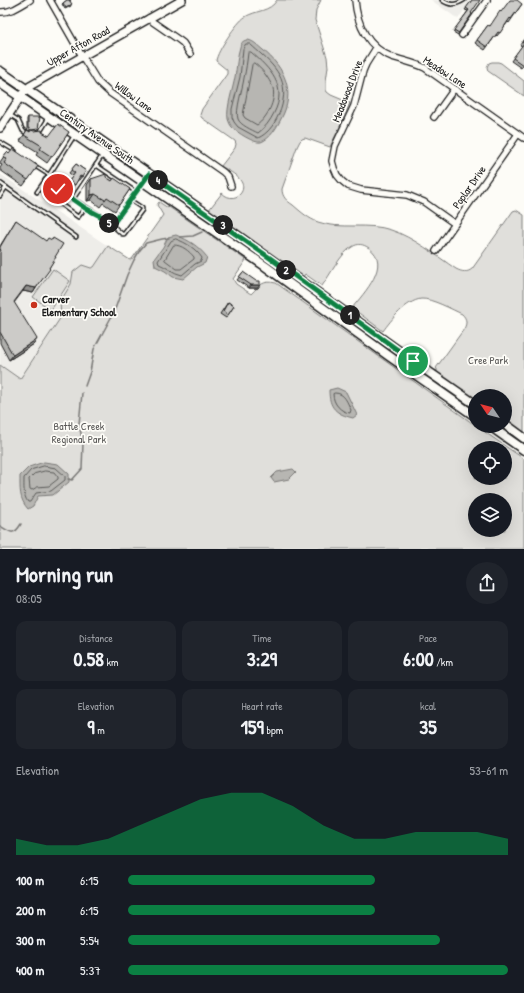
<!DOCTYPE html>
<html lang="en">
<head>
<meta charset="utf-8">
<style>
  :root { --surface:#171b24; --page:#20242c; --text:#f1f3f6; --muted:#9ea1a6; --accent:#0b8043 }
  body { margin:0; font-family:"Patrick Hand",sans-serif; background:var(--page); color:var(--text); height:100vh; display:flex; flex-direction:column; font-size:15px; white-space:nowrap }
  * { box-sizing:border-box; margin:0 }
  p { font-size:13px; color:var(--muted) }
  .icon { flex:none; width:22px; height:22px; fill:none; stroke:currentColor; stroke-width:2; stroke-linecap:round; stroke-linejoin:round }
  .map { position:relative; height:549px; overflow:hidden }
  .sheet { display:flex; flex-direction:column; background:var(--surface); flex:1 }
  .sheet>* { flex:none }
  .needle { width:26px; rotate:305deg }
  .buttons { position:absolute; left:468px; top:389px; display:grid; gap:8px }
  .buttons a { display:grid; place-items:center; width:44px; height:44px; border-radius:50%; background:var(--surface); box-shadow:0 4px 16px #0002; font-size:20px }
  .pin { position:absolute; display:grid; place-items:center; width:34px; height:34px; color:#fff; margin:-17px; border:2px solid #fff; border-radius:50%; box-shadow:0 1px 4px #0007 }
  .km { position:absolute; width:20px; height:20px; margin:-10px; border-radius:50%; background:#222; color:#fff; font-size:11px; line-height:20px; text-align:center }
  .round { display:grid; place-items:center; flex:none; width:42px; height:42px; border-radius:21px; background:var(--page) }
  .headline { display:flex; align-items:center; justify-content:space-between; height:68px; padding:0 16px }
  h1 { font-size:22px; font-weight:700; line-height:30px }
  .figures { display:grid; grid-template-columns:repeat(3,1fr); gap:6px; height:68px; padding:4px 16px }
  .figures div { display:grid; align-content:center; border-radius:10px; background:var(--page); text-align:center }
  .figures b { font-size:20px; font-weight:700 }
  .figures small { font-size:11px; font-weight:400 }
  .figures p { font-size:11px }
  .chart { height:112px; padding:8px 16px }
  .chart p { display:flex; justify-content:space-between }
  .chart svg { width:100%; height:72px; margin-top:4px; fill:var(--accent); opacity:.7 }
  ul { padding:0 16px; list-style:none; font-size:13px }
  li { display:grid; grid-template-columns:64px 48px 1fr; align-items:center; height:30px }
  li i { height:10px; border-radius:5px; background:var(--accent) }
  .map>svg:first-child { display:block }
</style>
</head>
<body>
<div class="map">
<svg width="524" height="549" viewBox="0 0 524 549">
  <rect width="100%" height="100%" fill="#fdfcf7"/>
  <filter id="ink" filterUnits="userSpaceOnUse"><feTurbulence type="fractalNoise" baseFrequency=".025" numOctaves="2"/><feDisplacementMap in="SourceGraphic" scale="8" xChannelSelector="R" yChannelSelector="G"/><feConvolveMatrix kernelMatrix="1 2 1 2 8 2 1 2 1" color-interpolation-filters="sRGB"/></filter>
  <g filter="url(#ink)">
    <!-- built -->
    <g fill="#eeede9">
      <path d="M431,0h40l-13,19z"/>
      <path d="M0,174l108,72 -88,133 -20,-14z"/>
    </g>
    <!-- green -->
    <g fill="#e0dfdb" stroke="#7e7e7c" fill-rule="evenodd">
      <path d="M277,0h44l-5,10 -1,10 12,37 1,10 -2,14v9l1,2 4,3 19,8 -5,13 -15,31 -25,-9 -3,1 -2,2 -3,6 -15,42c0,8 5,12 11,16 8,7 16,14 25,17 22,8 50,0 73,8 22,7 46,26 65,39 6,3 11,4 16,0l41,-58 3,-1 8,5v219l-19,-13v-25h-30v4l-41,-29 1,-1 2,1v-2l-1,-1 28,-39c3,-6 3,-10 -2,-15 -9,-4 -31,-16 -41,-15 -15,2 -30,21 -38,32l-31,-23c12,-15 40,-44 17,-60 -6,-4 -11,-5 -17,-1 -11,6 -22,28 -30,39l-17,-12 -2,3 -95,-66 14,-18c12,12 27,-2 18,-13 -4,-6 -13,-10 -19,-14l14,-18 1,-4 -1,-3 -33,-23 -2,-3 2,-6 25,-35v-4l-11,-9c1,-10 21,-39 29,-44 11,-7 25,-5 32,-17z"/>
      <path d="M492,62h6l3,1 23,18v15l-36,-25 -1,-4 2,-4z"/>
      <path d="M159,202l9,6 1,-1 77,53 -13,19 3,5 15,10c9,-9 12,-14 25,-11l199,142v1h1l48,33v90h-524v-184l20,14 41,-62 -1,-15 11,-18 2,-12 9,-7 9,3 3,-1 14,-21 22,14 2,-1 31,-44 -6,-10zM475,448h30v30h-30zM475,500h30v30h-30z"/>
      <path d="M53,269l17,12 -19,29 -18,-13z"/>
    </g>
    <!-- water -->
    <g fill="#b7b6b2" stroke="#797876">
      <path d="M248,40c6,1 10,6 15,10 22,18 33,42 18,69 -4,8 -11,20 -20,23 -6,2 -25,-10 -29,-15 -2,-2 -3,-5 -4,-8 -2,-11 5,-30 7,-42 2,-10 2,-21 5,-30 1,-5 4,-7 8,-7z"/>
      <path d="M176,235c14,6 21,10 31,22l-2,6 -8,4 -14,12 -10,-2 -8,-6 -10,-5 -1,-7 9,-12 5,-10z"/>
      <path d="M337,388l9,4 11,23 -4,3c-17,-4 -24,-10 -24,-28z"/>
      <path d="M44,462l14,2 11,10v8l-16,13 -15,1 -5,10 -5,3c-9,-10 -8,-20 -8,-33l9,-9z"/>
      <path d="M293,469l3,3 -7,7 -15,3 -3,-4 6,-6z"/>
    </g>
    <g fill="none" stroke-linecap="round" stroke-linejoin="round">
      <!-- shore -->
      <g stroke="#5a5a58" stroke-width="1">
        <path d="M246,44h4c17,16 38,30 33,56 -1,7 -3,12 -6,18 -4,8 -10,16 -19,20l-20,-11 -4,-5 -2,-5v-8l8,-32 3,-28z"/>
        <path d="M249,52h2c19,17 37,34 23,61 -4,8 -9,15 -16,20 -6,-3 -18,-8 -20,-14 -3,-8 5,-32 6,-41 2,-8 3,-17 4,-25z"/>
        <path d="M254,63c4,3 8,7 11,11 3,4 6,9 8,14 3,13 -6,30 -16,37l-12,-7 -2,-3 9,-50z"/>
        <path d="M176,239c11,4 20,10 26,19l-1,3 -6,3 -13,11c-9,-2 -15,-8 -23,-11l-1,-3 13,-20z"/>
        <path d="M174,245c8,0 15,6 20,12v2l-13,10h-4l-12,-9z"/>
        <path d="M335,393c10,0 12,9 16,17l-1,3c-9,-1 -17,-9 -17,-19z"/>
        <path d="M44,466l12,2 9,8v4l-14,11 -15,2 -6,9h-2c-5,-6 -4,-16 -4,-24l7,-8z"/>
        <path d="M45,471l9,1 4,5v2l-9,7 -12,1 -5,3 -2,-1 -1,-10 5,-5z"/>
      </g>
      <!-- stream -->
      <g stroke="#797876" stroke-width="1.5">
        <path d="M180,237l13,-1 9,-4"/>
        <path d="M85,386l5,-14 4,-23 20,-37 13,-37 7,-15 6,-10 6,-7 16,-4 7,-1"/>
        <path d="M68,479l4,1 10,-11 1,-26 -4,-19 3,-31"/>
        <path d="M0,526c11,7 14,10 21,-2"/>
      </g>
      <!-- service casing -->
      <g stroke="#1c1c1c" stroke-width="5.5">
        <g id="service">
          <path d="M442,0c8,6 14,5 22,0"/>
          <path d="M10,115l8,5 5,11 5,3"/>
          <path d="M40,132l8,-13"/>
          <path d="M0,142l15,9"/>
          <path d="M102,156l-29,43 31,19 8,7 36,-50"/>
          <path d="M96,165l40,27"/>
          <path d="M35,166l14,9 25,-39"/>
          <path d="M45,180l13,9"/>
          <path d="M0,183l76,54"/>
          <path d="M37,192l12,-17"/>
          <path d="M0,196l6,-9"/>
          <path d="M73,199l-15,-10 -6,9 26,19 7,-9"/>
          <path d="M112,225l10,9h2l18,-24v-2l-12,-8"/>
        </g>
      </g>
      <!-- minor casing -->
      <g stroke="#1c1c1c" stroke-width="8">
        <g id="minor">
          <path d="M50,0l32,56 16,26 12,11 113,79 5,5 3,9"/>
          <path d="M355,0c2,25 13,48 37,57 12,4 23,6 33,11l99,70"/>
          <path d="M0,12c11,1 21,-7 30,-12"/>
          <path d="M149,18l4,4 26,18 4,3 7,11"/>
          <path d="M462,35l25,-35"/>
          <path d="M376,48l-10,16 -3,7 -9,35 -19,40 -3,15 2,7 3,7 5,6 6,5 13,4 46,5 17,7 31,22"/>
          <path d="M434,117l20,-28"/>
          <path d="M436,251l82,-117"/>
        </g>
      </g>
      <!-- tertiary casing -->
      <g stroke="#1c1c1c" stroke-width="10">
        <path id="tertiary" d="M0,128l23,-35 7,-7 152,-86"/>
      </g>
      <!-- secondary casing -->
      <g stroke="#1c1c1c" stroke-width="11">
        <g id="secondary">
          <path d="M0,71l213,147 200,143 62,43"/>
          <path d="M0,83l265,183 124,90 86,60"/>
          <path d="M505,424l19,14"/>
          <path d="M490,426l34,24"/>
        </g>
      </g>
      <!-- service -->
      <use href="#service" stroke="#fdfcf7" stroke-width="2.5"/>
      <!-- minor -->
      <use href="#minor" stroke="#fdfcf7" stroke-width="5.5"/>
      <!-- tertiary -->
      <use href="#tertiary" stroke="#fdfcf7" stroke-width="7"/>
      <!-- secondary -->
      <use href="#secondary" stroke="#fdfcf7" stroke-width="8"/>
    </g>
    <!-- wall -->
    <g fill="#afafac" stroke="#1c1c1c">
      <path d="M67,0h4l-1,1 1,5 -6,3 -3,-5 1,-1z"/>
      <path d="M472,0l-1,13 -11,18 -2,4 -5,-3 15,-21 -3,-1z"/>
      <path d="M522,4l-13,19 -1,-1 -11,14 -1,-1 -11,15 -10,-7 13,-18 2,1z"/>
      <path d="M524,39v25l-3,4 -10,-7 11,-15 -2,-1z"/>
      <path d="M28,117l10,12 -1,1 5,2 7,4 20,-4 -22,31 -11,-8 2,-3 -18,-11 7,-11 3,1 -3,-1v-11z"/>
      <path d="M7,152l2,2 29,12 -15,20 -23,-16v-2l2,-3 -2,-1v-2z"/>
      <path d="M76,164l10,7 -7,9h-1l-6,8 -5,-4 6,-8 -4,-3z"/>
      <path d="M106,177l6,4 18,8 -15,22 -12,-8 -3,4 -9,-7 -4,1v-16l4,-6z"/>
      <path d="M16,220l39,37 -6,11 -16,25 -10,-2 -9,12 20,41 -25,16 -9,-17v-97z"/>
      <path d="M243,272l15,16h-9l-12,-8z"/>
      <path d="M228,302l6,4 -8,12 -6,-4z"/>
    </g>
    <!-- shaded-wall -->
    <g fill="#8f8e8c" stroke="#1c1c1c">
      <path d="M95,194l-4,6 -4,1 4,-6z"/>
      <path d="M251,285h9l-2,3h-9z"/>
      <path d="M26,286l10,2 -3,5 -10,-2z"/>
      <path d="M37,339l-3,5 -25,16 4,-5z"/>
    </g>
    <!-- building -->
    <g fill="#cccbc8" stroke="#1c1c1c">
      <path d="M67,0h2l3,4 -6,4 -3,-5z"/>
      <path d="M472,0h8l-9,13 1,1 -12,17 -1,2 -5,-3 15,-20 -3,-2z"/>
      <path d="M510,0h7l5,4 -11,15 -1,-1 -10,15 -2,-1 -11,15 -10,-7 11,-15 2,1 10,-15 1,1z"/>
      <path d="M524,39v25l-1,1 -10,-7 11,-15 -2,-1z"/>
      <path d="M28,117h12l-2,12 -7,1 -3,-2z"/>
      <path d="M58,124l11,8 -17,25 -12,-8 2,-3 -18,-11 3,-5 3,2 1,-2 3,1 8,-1v2l7,4z"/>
      <path d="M13,149l25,17 -10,14 -24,-17 3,-4 -4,-2 4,-5 2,2z"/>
      <path d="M76,164l10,7 -4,6 -2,-1 -5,9 -6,-4 6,-8 -4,-3z"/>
      <path d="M106,174v3l6,4 2,-3 16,11 -11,16 -12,-8 -2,3 -10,-6 -4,1v-16z"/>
      <path d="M16,220l30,21 2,-3 4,2 1,-2 10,6 -8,13h1l-7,11 1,1 -14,19 -10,-2 -12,16 23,37 -24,16 -13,-23v-80l1,-2 -1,-1v-2z"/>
      <path d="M243,272l13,9h4v4h-9l-12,-8z"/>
      <path d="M228,302l6,4 -6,9 -5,-4z"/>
    </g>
  </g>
  <g fill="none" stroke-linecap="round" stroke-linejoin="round" filter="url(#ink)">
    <!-- route casing -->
    <g stroke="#fff" stroke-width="8">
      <path id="route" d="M58,189l27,19 19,10 8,7 37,-51 121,84 143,103"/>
    </g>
    <!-- route -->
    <use href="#route" stroke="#0b8043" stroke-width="5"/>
  </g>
  <!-- markers -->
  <circle fill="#c8321e" stroke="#fdfcf7" stroke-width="1.5" cx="34" cy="305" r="4"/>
  <g text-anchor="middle" stroke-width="3.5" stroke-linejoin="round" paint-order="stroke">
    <!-- street labels -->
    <g font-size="11" fill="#1c1c1c" stroke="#fdfcf7">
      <text transform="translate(78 46) rotate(-29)" y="4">Upper Afton Road</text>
      <text transform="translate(445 72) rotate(33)" y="4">Meadow Lane</text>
      <text transform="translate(347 91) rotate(-69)" y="4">Meadowood Drive</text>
      <text transform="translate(134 97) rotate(36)" y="4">Willow Lane</text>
      <text transform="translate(97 136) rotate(35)" y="4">Century Avenue South</text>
      <text transform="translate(469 187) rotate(-55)" y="4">Poplar Drive</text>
    </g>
    <!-- poi labels -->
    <g font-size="11" font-weight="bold" fill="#1c1c1c" stroke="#fdfcf7" text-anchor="start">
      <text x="42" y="303">Carver<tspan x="42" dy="13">Elementary School</tspan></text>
    </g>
    <!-- park labels -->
    <g font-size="11" fill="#575655" stroke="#fdfcf7">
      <text x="488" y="364">Cree Park</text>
      <text x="79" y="430">Battle Creek<tspan x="79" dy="13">Regional Park</tspan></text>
    </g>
  </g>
</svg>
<div class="buttons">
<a><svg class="needle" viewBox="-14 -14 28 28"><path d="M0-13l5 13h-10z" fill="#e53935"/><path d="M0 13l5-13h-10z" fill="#9ea1a6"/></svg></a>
<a><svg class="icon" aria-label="locate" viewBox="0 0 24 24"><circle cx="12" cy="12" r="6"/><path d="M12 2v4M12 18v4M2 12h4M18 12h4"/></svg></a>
<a><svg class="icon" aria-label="layers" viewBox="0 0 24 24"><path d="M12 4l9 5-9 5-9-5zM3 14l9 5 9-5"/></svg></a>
</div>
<div class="pin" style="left:413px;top:361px;background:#1e9e55"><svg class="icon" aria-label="arrive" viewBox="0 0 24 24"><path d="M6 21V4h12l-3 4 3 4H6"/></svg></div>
<div class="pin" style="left:58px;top:189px;background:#d93025"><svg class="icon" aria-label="check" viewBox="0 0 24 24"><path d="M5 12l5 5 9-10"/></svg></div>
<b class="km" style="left:350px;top:315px">1</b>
<b class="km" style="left:286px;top:270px">2</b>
<b class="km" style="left:223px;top:225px">3</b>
<b class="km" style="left:158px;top:180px">4</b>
<b class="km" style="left:109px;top:223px">5</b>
</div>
<section class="sheet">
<div class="headline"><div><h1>Morning run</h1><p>08:05</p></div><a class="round"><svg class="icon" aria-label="share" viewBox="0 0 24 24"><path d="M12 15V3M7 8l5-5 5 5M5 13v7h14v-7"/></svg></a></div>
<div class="figures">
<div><p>Distance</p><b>0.58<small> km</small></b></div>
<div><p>Time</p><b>3:29</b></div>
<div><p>Pace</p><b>6:00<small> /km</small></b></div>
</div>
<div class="figures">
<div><p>Elevation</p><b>9<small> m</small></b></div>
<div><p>Heart rate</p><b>159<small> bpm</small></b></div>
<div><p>kcal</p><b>35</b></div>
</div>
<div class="chart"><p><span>Elevation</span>53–61 m</p>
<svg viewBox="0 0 160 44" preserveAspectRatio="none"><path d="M0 44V34L10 38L20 38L30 34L40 26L50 18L60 10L70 6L80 6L90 14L100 26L110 34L120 34L130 30L140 30L150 30L160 34V44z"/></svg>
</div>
<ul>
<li><b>100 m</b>6:15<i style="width:65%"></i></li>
<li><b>200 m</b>6:15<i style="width:65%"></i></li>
<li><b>300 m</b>5:54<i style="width:82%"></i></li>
<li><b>400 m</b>5:37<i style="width:100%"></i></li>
</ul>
</section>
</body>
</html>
